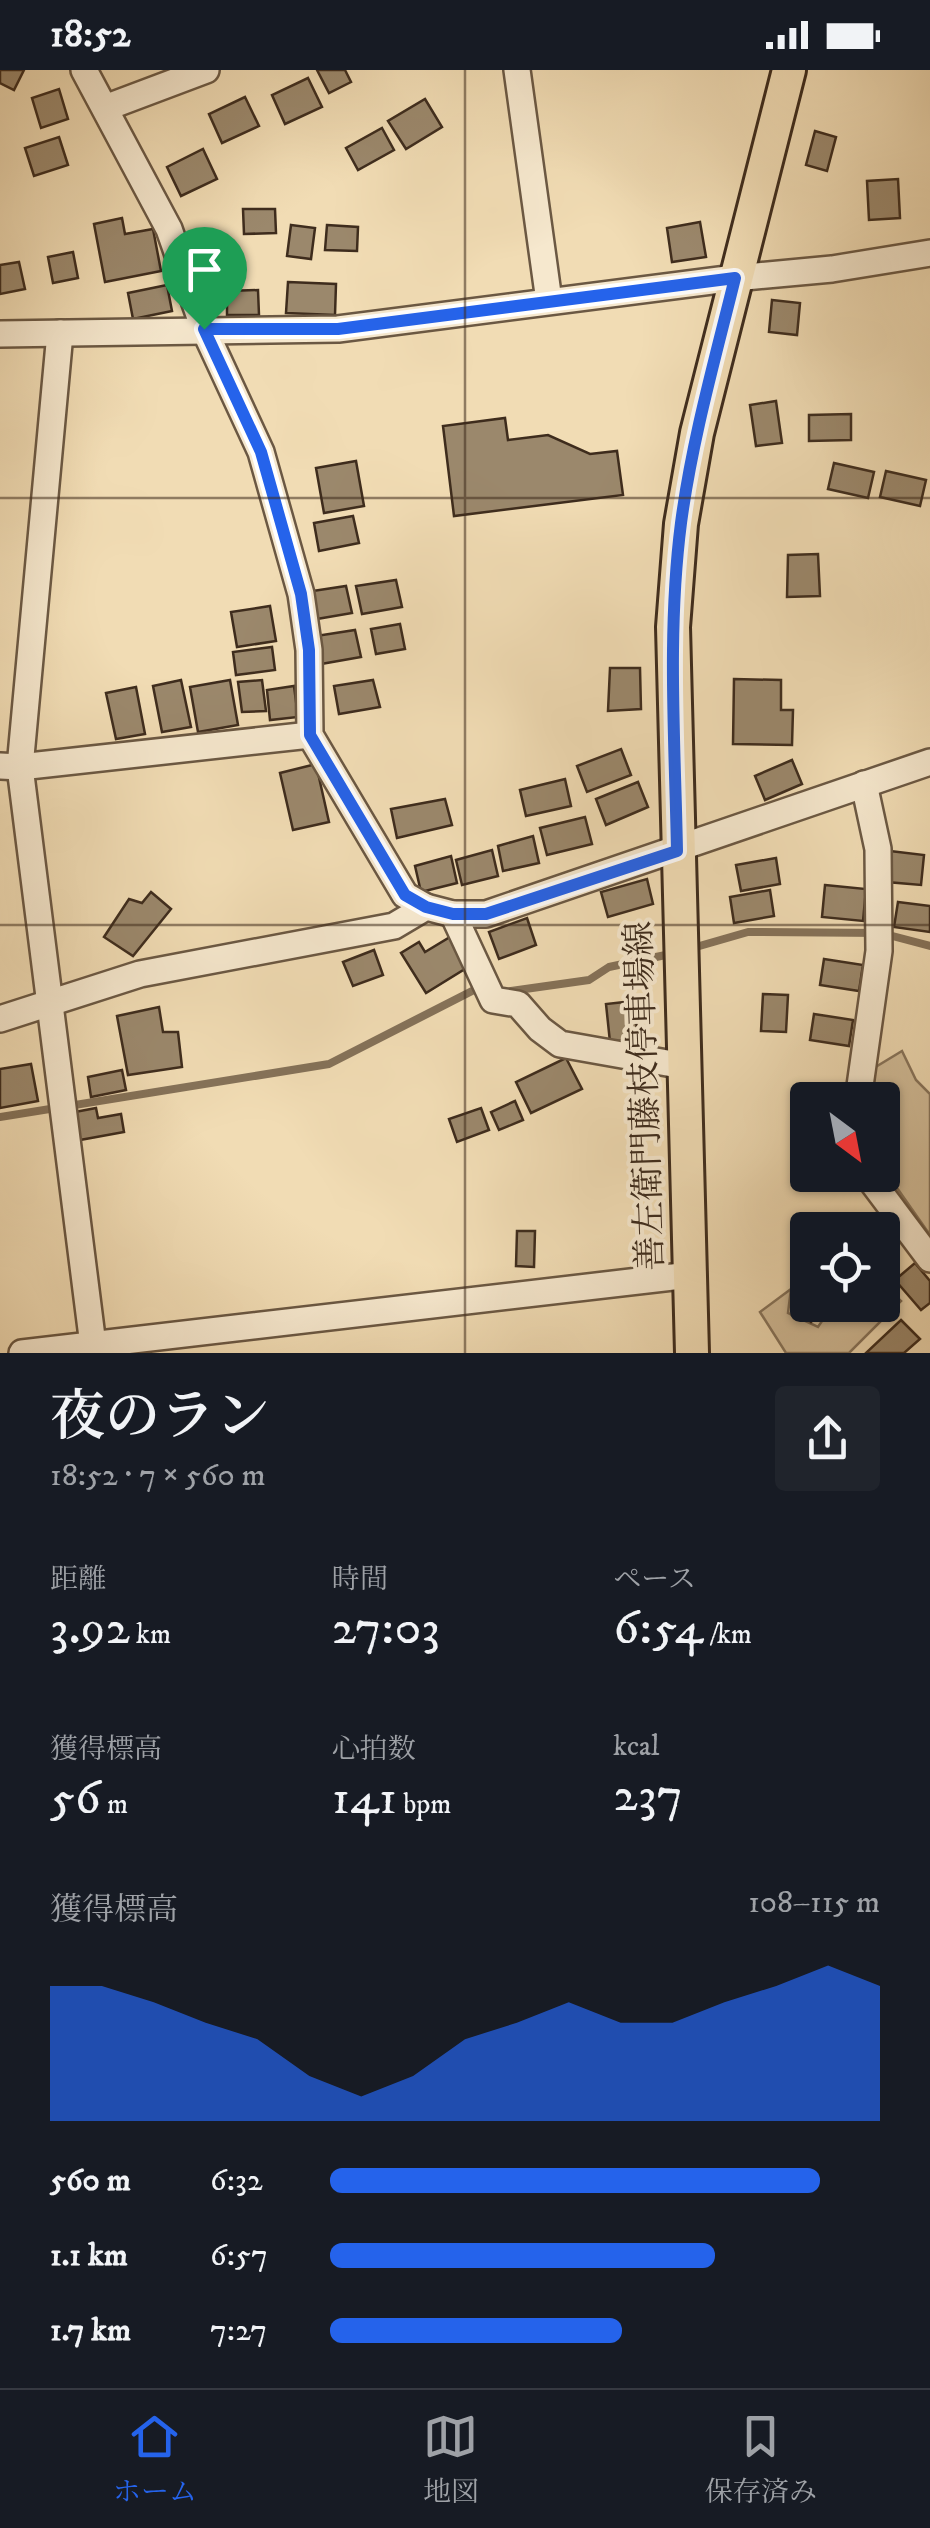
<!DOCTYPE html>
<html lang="ja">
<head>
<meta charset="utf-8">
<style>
  :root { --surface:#171b24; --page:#20242c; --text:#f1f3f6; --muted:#9ea1a6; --line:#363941; --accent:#2563eb }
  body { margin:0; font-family:"IM FELL DW Pica","Noto Serif JP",serif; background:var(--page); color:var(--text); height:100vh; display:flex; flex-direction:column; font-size:38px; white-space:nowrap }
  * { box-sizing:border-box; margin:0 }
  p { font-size:32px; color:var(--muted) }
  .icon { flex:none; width:55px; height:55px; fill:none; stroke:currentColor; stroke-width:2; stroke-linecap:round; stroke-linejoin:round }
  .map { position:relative; height:1283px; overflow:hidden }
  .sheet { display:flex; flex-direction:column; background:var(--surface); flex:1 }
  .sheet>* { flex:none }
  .needle { width:65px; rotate:148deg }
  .controls { position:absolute; left:790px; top:1012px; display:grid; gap:20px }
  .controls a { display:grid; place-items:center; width:110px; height:110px; border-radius:10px; background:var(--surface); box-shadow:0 2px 8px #0004; font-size:50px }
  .pin { position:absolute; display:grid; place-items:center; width:85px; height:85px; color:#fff; margin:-102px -42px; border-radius:50% 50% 50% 0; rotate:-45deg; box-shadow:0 0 10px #0007 }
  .pin .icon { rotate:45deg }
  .round { display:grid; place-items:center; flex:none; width:105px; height:105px; border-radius:10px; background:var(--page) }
  .summary { display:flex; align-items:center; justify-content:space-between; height:170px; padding:0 50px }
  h1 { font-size:55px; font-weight:600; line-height:75px }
  .figures { display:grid; grid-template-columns:repeat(3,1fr); gap:15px; height:170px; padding:10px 50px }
  .figures div { display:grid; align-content:center }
  .figures b { font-size:50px; font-weight:600 }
  .figures small { font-size:28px; font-weight:400 }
  .figures p { font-size:28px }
  .chart { height:280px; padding:20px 50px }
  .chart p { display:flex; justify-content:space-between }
  .chart svg { width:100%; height:180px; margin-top:10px; fill:var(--accent); opacity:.7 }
  ul { padding:0 50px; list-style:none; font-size:32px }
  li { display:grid; grid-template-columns:160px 120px 1fr; align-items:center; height:75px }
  li i { height:25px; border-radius:12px; background:var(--accent) }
  .status { display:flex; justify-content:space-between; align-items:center; height:70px; padding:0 50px; background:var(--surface); direction:ltr }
  .status svg { height:28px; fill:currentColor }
  .tab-bar { display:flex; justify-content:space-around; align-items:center; height:140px; border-top:2px solid var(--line); background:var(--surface); font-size:28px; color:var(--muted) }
  .tab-bar a { display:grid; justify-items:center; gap:5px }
  .tab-bar .active { color:var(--accent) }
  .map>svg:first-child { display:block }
</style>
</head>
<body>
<div class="status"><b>18:52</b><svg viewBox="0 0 49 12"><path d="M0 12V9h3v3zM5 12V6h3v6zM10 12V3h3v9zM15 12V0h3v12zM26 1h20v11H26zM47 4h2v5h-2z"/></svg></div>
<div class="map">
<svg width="930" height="1283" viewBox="0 0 930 1283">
  <rect width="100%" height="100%" fill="#f1dcb4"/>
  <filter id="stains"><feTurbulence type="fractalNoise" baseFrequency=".002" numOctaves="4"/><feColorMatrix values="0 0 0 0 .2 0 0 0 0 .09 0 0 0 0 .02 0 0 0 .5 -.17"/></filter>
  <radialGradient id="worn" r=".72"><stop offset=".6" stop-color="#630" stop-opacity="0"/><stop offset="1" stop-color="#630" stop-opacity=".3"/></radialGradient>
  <!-- green -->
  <g fill="#d3be9a" stroke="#88755c" stroke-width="2.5">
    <path d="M902,981l14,29 14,14v141l-47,-67 -1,-68h-9l1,-32z"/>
    <path d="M883,1214l18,17 -52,52h-63l-26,-41 31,-23 -3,24 30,14 15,-22h49z"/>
  </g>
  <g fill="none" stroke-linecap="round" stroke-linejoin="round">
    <!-- stream -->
    <g stroke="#857259" stroke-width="8">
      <path d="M689,879l59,-17 133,1 49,13"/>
      <path d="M511,921l78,-11 20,-13 66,-14"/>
      <path d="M0,1047l329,-53 145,-74h8"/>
    </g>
  </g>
  <!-- building -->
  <g fill="#9b886c" stroke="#3e2c1d" stroke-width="2.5">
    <path d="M0,0h24l-10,20 -14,-7z"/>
    <path d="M317,0h28l6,12 -22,11z"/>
    <path d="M308,8l14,29 -37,17 -13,-29z"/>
    <path d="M59,19l9,30 -27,9 -9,-30z"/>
    <path d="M245,27l14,29 -37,17 -13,-29z"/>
    <path d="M425,29l17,28 -36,22 -18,-28z"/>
    <path d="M382,58l12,22 -36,20 -12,-22z"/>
    <path d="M815,61l21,6 -9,34 -21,-6z"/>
    <path d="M59,67l9,28 -34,11 -9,-28z"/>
    <path d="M203,79l14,30 -36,17 -14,-29z"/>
    <path d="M898,109l2,39 -31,2 -2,-39z"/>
    <path d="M243,139h32l1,24 -32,1z"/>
    <path d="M122,148l3,16 28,-5 8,42 -56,11 -11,-58z"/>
    <path d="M700,152l6,35 -34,5 -5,-34z"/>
    <path d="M291,155l24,3 -4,31 -24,-3z"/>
    <path d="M327,155l31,2 -1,24 -32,-1z"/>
    <path d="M73,182l5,26 -25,5 -5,-26z"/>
    <path d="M19,192l6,27 -25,5v-29z"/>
    <path d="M288,212l48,2 -1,31 -49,-2z"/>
    <path d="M167,215l5,26 -39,8 -5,-26z"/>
    <path d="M258,220l1,25h-32v-24z"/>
    <path d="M772,230l28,3 -3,32 -28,-3z"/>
    <path d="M776,331l6,42 -26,3 -6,-41z"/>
    <path d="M851,344v26l-42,1v-26z"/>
    <path d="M505,348l3,22 40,-5 42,19 27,-3 6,44 -169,21 -11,-90z"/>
    <path d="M356,391l8,45 -40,7 -8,-45z"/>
    <path d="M834,393l40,9 -6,26 -40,-9z"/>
    <path d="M886,401l40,9 -6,26 -40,-9z"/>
    <path d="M353,446l6,27 -40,8 -5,-28z"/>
    <path d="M818,484l2,42 -33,1 1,-42z"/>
    <path d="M396,510l6,27 -40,7 -6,-28z"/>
    <path d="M346,516l6,27 -41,7 -5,-28z"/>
    <path d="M270,536l6,35 -39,6 -6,-35z"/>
    <path d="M400,554l5,25 -29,5 -5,-25z"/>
    <path d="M355,560l6,27 -40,7 -5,-28z"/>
    <path d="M272,577l3,23 -39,5 -3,-23z"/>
    <path d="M610,598h30l1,41 -33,2z"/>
    <path d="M734,609l47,1v30h12l-1,35 -59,-1z"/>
    <path d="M181,610l10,47 -29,5 -9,-46z"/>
    <path d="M230,610l8,45 -40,7 -8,-45z"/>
    <path d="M262,610l4,31 -24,1 -4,-30z"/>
    <path d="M373,610l7,27 -41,7 -5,-28z"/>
    <path d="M294,616l4,31 -28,3 -3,-30z"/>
    <path d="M136,617l9,47 -29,5 -10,-46z"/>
    <path d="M621,679l10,26 -44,17 -10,-26z"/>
    <path d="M792,690l10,24 -37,16 -10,-24z"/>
    <path d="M316,694l13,58 -36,8 -13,-57z"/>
    <path d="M565,709l6,27 -45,10 -6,-26z"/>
    <path d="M638,712l10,25 -42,18 -10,-26z"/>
    <path d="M445,729l7,26 -55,13 -6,-29z"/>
    <path d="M585,747l7,27 -45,11 -7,-27z"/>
    <path d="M533,766l6,27 -36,8 -5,-25z"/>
    <path d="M492,780l6,26 -36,9 -6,-25z"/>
    <path d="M890,781l34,4 -3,30 -34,-3z"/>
    <path d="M451,786l6,27 -36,9 -6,-26z"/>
    <path d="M776,788l4,26 -39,7 -5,-26z"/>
    <path d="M647,809l6,25 -45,13 -7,-25z"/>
    <path d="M825,815l41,4 -3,32 -41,-4z"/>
    <path d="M770,820l4,26 -40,7 -4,-26z"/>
    <path d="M151,822l20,17 -38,47 -29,-19 25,-38 13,4z"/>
    <path d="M898,832l32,4v26l-36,-5z"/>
    <path d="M527,848l9,27 -37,14 -10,-27z"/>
    <path d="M450,867l18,30 -42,26 -25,-40 18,-11 6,10z"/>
    <path d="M374,880l9,25 -30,11 -10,-24z"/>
    <path d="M824,889l39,6 -4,26 -39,-6z"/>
    <path d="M763,924l25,1 -2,37 -25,-1z"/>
    <path d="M634,931l4,38 -28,3 -4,-38z"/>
    <path d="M159,937l4,25h15l4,35 -54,8 -11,-59z"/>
    <path d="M814,944l39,6 -4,26 -39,-6z"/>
    <path d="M566,988l16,31 -51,24 -15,-31z"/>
    <path d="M31,994l7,37 -38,7v-39z"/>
    <path d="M122,1000l4,20 -35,7 -3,-20z"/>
    <path d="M515,1031l8,19 -24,10 -8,-18z"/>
    <path d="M96,1038l2,10 23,-4 3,18 -44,8 -5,-28z"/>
    <path d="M481,1038l8,22 -32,12 -8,-23z"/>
    <path d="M517,1161h18l-1,36 -18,-1z"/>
    <path d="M915,1193l15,18v22l-9,7 -26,-30z"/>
    <path d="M808,1219v16h20l-17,17 -19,-18z"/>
    <path d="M901,1250l19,19 -16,14h-38z"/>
  </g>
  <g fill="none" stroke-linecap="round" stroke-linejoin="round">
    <!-- minor casing -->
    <g stroke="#6b5843" stroke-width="30">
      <g id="minor">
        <path d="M84,0l85,159 35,100 57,123 40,142 8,56 1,85 95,160 21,12"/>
        <path d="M517,0l32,231"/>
        <path d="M105,38l101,-38"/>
        <path d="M60,263l-40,434 74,586"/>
        <path d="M0,264l338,-5 397,-51 97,-9 98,-16"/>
        <path d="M0,696l20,1 290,-32"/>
        <path d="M453,844l40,86 25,4 22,25 20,15 124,22"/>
        <path d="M0,949l140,-45 254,-48 32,-19 27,7h33l444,-152"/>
        <path d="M858,1030l21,-149 -1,-102 -14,-65"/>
        <path d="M867,1105l63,84"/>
        <path d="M22,1283l668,-78"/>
      </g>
    </g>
    <!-- major casing -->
    <g stroke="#3e2c1d" stroke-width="38">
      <path id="major" d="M692,1283l-19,-726 8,-103 16,-91 92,-363"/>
    </g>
    <!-- minor -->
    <use href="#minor" stroke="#f6e8ce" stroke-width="25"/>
    <!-- major -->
    <use href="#major" stroke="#f1dcb4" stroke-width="32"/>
  </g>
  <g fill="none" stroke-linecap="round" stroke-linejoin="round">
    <!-- route casing -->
    <g stroke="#fff" stroke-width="20">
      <path id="route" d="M735,208c-20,81 -43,162 -54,245 -14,109 -6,219 -4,328l-191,63h-33l-27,-7 -21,-12 -95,-160 -1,-85 -8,-56 -40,-142 -57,-123h134z"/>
    </g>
    <!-- route -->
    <use href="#route" stroke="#2563eb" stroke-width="12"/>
  </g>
  <!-- grid -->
  <path fill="none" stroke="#3e2c1d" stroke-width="2.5" stroke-opacity="0.55" d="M465,0v1283M0,428h930M0,855h930"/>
  <g text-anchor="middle" stroke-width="8" stroke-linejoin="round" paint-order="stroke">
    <!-- street labels -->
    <g font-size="35" fill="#3e2c1d" stroke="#f6e8ce">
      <text transform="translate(644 1026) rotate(-92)" y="12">善左衛門藤枝停車場線</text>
    </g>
  </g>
  <rect width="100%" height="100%" filter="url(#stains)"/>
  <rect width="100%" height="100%" fill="url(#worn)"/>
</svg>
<div class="controls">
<a><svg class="needle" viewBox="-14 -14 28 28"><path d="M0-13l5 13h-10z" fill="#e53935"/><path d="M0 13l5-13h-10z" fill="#9ea1a6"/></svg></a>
<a><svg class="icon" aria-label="locate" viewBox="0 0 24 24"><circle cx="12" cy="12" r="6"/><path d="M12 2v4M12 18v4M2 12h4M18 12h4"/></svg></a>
</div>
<div class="pin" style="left:204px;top:259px;background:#1e9e55"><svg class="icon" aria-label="arrive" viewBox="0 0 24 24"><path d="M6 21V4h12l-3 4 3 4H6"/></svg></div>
</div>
<section class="sheet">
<div class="summary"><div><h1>夜のラン</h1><p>18:52 · 7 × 560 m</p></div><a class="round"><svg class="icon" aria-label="share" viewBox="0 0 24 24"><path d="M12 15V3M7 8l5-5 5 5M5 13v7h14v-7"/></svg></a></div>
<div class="figures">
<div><p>距離</p><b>3.92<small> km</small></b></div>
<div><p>時間</p><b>27:03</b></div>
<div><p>ペース</p><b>6:54<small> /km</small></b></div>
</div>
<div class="figures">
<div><p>獲得標高</p><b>56<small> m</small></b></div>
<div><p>心拍数</p><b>141<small> bpm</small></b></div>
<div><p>kcal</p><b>237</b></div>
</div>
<div class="chart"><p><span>獲得標高</span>108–115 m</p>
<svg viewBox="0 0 160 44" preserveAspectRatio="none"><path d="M0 44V11L10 11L20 15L30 20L40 24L50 33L60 38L70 33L80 24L90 20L100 15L110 20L120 20L130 15L140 11L150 6L160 11V44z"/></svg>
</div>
<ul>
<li><b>560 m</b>6:32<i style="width:89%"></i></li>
<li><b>1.1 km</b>6:57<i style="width:70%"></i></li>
<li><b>1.7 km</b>7:27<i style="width:53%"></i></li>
</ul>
</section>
<nav class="tab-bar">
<a class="active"><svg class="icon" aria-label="home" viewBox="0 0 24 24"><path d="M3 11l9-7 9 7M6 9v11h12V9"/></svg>ホーム</a>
<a><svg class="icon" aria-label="map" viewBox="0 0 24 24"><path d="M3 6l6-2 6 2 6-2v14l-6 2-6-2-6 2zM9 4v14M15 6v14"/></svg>地図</a>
<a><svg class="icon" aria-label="saved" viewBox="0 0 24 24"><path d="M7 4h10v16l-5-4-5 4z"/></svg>保存済み</a>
</nav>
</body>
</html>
